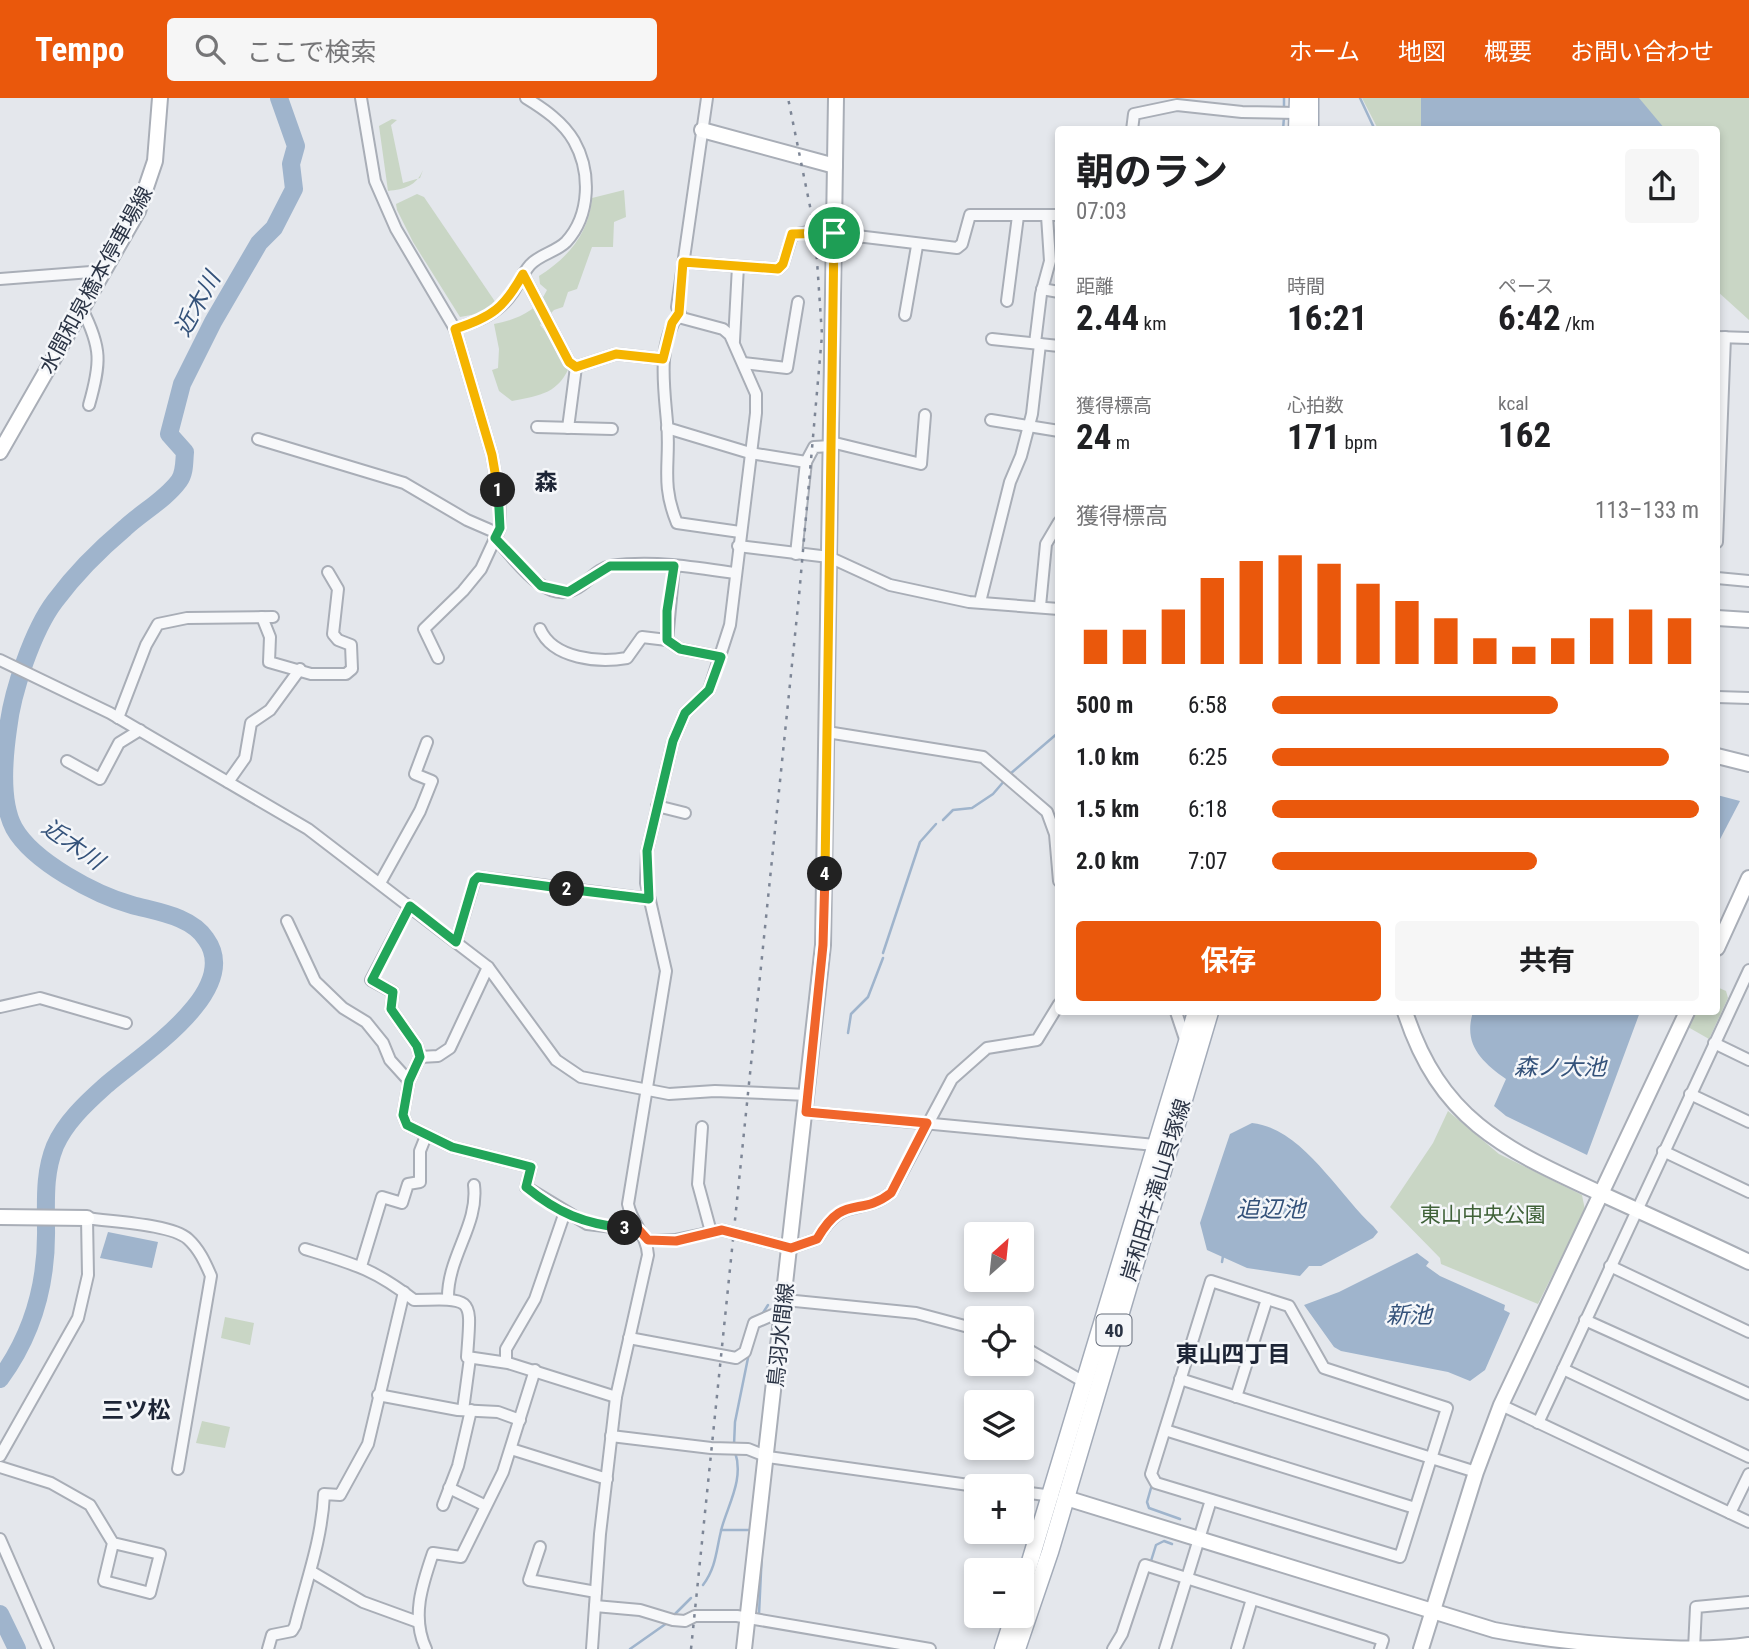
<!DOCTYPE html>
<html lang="ja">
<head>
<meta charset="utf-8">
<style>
  :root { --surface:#fff; --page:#f6f6f6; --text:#202124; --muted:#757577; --accent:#ea580c }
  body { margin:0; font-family:"Roboto Condensed","Noto Sans JP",sans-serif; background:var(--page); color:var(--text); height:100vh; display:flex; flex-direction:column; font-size:26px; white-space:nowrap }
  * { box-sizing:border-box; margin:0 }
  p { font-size:23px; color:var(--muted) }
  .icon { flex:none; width:38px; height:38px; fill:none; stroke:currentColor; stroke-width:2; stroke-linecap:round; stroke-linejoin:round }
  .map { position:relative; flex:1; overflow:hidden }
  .panel { position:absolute; left:1055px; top:28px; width:665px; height:889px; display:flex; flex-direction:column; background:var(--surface); border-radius:7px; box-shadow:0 4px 10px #0003 }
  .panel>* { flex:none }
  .needle { width:46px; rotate:27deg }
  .tools { position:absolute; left:964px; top:1124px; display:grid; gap:14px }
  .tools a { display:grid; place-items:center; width:70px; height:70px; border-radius:7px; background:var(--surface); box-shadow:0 4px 10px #0003; font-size:35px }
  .pin { position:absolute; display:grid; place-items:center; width:60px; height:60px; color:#fff; margin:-30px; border:4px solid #fff; border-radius:50%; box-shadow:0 2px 7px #0007 }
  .km { position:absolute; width:35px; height:35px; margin:-18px; border-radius:50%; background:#222; color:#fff; font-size:19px; line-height:35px; text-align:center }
  .round { display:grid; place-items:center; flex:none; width:74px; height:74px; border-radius:7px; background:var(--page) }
  .overview { display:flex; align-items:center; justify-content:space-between; height:119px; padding:0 21px }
  h1 { font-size:38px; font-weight:700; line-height:52px }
  .metrics { display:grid; grid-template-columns:repeat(3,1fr); gap:10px; height:119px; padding:7px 21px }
  .metrics div { display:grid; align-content:center }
  .metrics b { font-size:35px; font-weight:700 }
  .metrics small { font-size:19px; font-weight:400 }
  .metrics p { font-size:19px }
  .chart { height:196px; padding:14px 21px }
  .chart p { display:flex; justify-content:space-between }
  .chart svg { width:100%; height:126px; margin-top:7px; stroke:var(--accent); stroke-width:6 }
  .action { display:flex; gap:14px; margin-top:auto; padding:14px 21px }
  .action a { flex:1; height:80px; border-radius:7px; background:var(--accent); color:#fff; font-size:28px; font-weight:700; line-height:80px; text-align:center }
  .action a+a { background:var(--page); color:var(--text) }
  ul { padding:0 21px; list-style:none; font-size:23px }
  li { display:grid; grid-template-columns:112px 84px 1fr; align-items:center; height:52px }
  li i { height:18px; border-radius:9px; background:var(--accent) }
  header { display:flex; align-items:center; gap:42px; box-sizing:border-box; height:98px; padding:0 35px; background:var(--accent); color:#fff }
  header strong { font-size:33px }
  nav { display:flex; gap:38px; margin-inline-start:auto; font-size:24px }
  .search { width:490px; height:63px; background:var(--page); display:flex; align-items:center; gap:18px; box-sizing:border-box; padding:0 24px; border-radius:7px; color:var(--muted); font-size:26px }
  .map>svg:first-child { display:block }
</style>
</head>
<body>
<header>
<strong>Tempo</strong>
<div class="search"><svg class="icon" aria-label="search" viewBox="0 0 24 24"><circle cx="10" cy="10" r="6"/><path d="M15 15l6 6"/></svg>ここで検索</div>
<nav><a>ホーム</a><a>地図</a><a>概要</a><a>お問い合わせ</a></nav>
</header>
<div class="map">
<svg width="1749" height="1551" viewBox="0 0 1749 1551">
  <rect width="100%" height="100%" fill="#e4e7ec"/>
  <!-- green -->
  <g fill="#c9d6c5">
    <path d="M1362,0h387v222l-32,-29v-161l-339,-1z"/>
    <path d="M392,21l5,1 -6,5 12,58 17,-5 3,-8c-7,16 -18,19 -35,21l-9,-65z"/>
    <path d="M624,92l2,27 -12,5 -1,25h-21l-15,42 -9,3 -5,15 -9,3 -14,15 31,38c-12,31 -30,32 -59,38l-13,-10 -7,-21 6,-2 1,-19 -5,-25c21,-4 43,-12 53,-34l-7,-6 -1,-8c30,-19 50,-43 53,-78z"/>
    <path d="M417,96l7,3 72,106 -19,11 -17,3 -47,-75 -16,-32 -1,-6z"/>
    <path d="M1717,889l9,4 2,7 -19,41 -21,-12 6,-15h23z"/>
    <path d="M1448,1013l51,43 83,41 3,15 -47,94 -97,-40 -1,-6 -50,-51 43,-64z"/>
    <path d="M225,1219l29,6 -4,22 -29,-7z"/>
    <path d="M202,1323l28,6 -5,21 -29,-5z"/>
  </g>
  <!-- water -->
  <g fill="#9fb4cc">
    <path d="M1421,0h218l26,31h-244z"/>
    <path d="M1717,697l23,6 -23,44z"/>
    <path d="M1473,914h167l-53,143 -81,-39 -12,-10 12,-27c-25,-18 -43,-35 -33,-67z"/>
    <path d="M1252,1025c50,5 86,71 121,103l5,6 -5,6 -52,28h-12l-9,10 -53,-8 -40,-18 -7,-27 30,-89z"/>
    <path d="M108,1134l50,10 -6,26 -52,-10z"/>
    <path d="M1417,1155l12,9 -3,4 14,10 65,29 -1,5 6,3 -25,57 -15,11 -22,-9 -107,-21 -7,-4 -30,-42 35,-13z"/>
  </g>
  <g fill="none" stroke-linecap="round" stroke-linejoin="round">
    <!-- stream -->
    <g stroke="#9fb4cc" stroke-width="2.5">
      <path d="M1360,0l15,32"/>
      <path d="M1284,8v-8"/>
      <path d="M1283,32l1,-13"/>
      <path d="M1010,676l49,-42"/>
      <path d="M943,722l10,-10 19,-2 21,-14 12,-14"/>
      <path d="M883,855l37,-111 16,-18"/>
      <path d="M848,935l3,-19 17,-17 15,-39"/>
      <path d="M1222,1164l1,-6"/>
      <path d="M761,1218l7,-11"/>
      <path d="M734,1347l1,-23 14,-69"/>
      <path d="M1151,1390l-4,14 2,6 31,11"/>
      <path d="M721,1432h30"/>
      <path d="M1151,1463l5,-16 8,-4 8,3"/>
      <path d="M703,1487c14,-19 13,-36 19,-58 7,-24 22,-49 13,-75"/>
      <path d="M759,1516l3,-63"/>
      <path d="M674,1517l17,-17"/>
      <path d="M630,1551l37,-26"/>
    </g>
    <!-- river -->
    <g stroke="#9fb4cc" stroke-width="18">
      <path d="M0,1281c33,-45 47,-96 46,-151 0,-28 -2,-55 9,-82 10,-23 30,-42 49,-59 32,-29 140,-95 102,-148 -15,-23 -49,-27 -74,-34 -36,-10 -99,-43 -118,-77 -14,-26 -10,-71 -6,-99 4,-37 25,-99 47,-128 20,-27 45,-52 70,-73 17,-16 40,-28 54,-47 6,-8 5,-19 6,-29l-16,-18 13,-50 31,-62 46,-79 15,-15 20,-39 -3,-25 5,-18 -17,-48"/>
      <path d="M0,1516l17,35"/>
    </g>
    <!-- street casing -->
    <g stroke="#a9aeb7" stroke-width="14">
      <g id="street">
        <path d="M361,0l14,83 21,48 59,100 37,126 7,41 1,32 -19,41 -18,22 -39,38 14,29"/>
        <path d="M1132,32l2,-16 43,-9 65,7 55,1"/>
        <path d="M683,164l95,7 5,-5 9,-29 23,-4 142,17 5,-4 8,-29h89"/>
        <path d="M523,176l46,88 7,5"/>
        <path d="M0,181l104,-8"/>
        <path d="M1042,191l17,3"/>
        <path d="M1007,203l11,-85"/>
        <path d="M82,211c20,39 19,54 7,96"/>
        <path d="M679,215c-22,32 -15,73 -12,109 4,40 -7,60 10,101l63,9"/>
        <path d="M905,217l12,-69"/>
        <path d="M455,231c24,-8 43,-15 58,-37 5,-8 10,-19 17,-27 10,-11 26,-13 36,-23 25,-27 25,-71 8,-101 -11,-19 -30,-32 -48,-43"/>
        <path d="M1717,239l32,1"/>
        <path d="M992,241l67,7"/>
        <path d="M734,243l4,-75"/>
        <path d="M1035,245l6,-49 9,-33 -3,-45"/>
        <path d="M743,265l44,5 11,-66"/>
        <path d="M991,322l68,11"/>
        <path d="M537,329l75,2"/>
        <path d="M568,330l8,-61 40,-13 47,5"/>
        <path d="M667,330l83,25 56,9"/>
        <path d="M258,341l146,44 63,37 30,13"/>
        <path d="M831,344l90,22 4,-49"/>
        <path d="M495,440c19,19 49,67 80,51 13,-6 22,-21 36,-23 40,-6 84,1 123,7"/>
        <path d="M1717,444l8,-205"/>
        <path d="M738,448l91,11 61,28 79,17 90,7"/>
        <path d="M796,456l10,-92 8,-15 17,-1"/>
        <path d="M674,468l-7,74 13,9 41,8"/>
        <path d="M1717,480l32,3"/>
        <path d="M980,504l30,-120 11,-26 11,-42 8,-70"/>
        <path d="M1040,508l6,-62 13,-22"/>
        <path d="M262,519l8,20 -1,25 42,12h35l6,-5 -1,-24 -13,-5 -5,-6 5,-45 -10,-17"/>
        <path d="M540,531c13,30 59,34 87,29l15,-21 25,3"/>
        <path d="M0,562l110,53 198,116 180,138 68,93 25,17 88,17 46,-3 93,4"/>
        <path d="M1717,599l32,1"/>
        <path d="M118,620l28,-73 12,-21 29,-6 86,-1"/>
        <path d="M827,634l156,25 64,55 8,22 4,47"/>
        <path d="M67,663l33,18 19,-36 21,-13"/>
        <path d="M228,684l17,-24 6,-35 19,-13 30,-41"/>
        <path d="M657,708l28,7"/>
        <path d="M380,785l40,-72 12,-30 -17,-7 12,-32"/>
        <path d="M410,808l-39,74 22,12 -2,17 26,37 3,11 -11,24 -6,34 4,10 45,22 79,20 -5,20 61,37 52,6"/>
        <path d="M287,823l28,60 28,27 23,14 17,21 7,17 19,21"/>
        <path d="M456,844l18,-60 4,-5 171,22"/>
        <path d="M0,909l40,-9 86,25"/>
        <path d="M1176,914l10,30"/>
        <path d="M1714,945l35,17"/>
        <path d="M420,959l18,-1 12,-8 38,-81"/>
        <path d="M1690,996l59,28"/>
        <path d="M806,1014l349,33"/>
        <path d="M702,1029l-4,57 13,48"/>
        <path d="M1663,1053l86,41"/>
        <path d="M647,1142h28l47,-10 69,18 26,-9c27,-46 42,-21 74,-46l61,-114 35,-31 50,-8 22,-36"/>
        <path d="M305,1151c49,15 69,20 109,51 62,-2 57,-2 53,57l41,6 108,34"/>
        <path d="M361,1168l21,-69 20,6 6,-19 12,-2v-31l6,-15"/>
        <path d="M1610,1168l139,66"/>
        <path d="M1211,1183l78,25 35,62 123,40 -47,149 -244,-74 -5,-9z"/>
        <path d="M448,1201c-1,-42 31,-74 26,-114"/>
        <path d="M785,1202l131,13 60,16"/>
        <path d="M1585,1222l164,74"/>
        <path d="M629,1240l107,20 9,-6 9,-29 30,-13"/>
        <path d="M1022,1248l62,36"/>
        <path d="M506,1264v-13l29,-50 30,-87"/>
        <path d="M1563,1271l186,88"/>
        <path d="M1180,1281l296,93"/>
        <path d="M378,1297l80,15 40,2 22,8"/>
        <path d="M1236,1299l31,-98"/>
        <path d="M1501,1307l248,117"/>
        <path d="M463,1312l7,-52"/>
        <path d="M1538,1325l211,-453"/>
        <path d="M1165,1332l250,78"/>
        <path d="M611,1338l100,12 37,1 20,8 208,29"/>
        <path d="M511,1351l96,30"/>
        <path d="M0,1358l78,-138 10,-43 -1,-57c25,4 84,6 101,21 11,10 17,23 23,37l-33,193"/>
        <path d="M0,1369l51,16 39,22 23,38 47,11 -10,39 -46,-12 9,-38"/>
        <path d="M449,1390l35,17"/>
        <path d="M1022,1394l31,4"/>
        <path d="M443,1407l15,-39 13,-56"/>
        <path d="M1730,1415l19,-39"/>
        <path d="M0,1441l48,110"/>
        <path d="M540,1449l-11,33 67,12"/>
        <path d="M312,1474l51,30 55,20"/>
        <path d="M595,1508l45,4 33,10 12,1 10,-5h42l193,33"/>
        <path d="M268,1551l4,-14 20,-4 3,-5c11,-44 27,-86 29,-132l16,1 28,-51 36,-152"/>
        <path d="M426,1551c-15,-32 -4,-64 7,-96l28,4 42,-85 32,-102"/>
        <path d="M592,1551l8,-115 16,-137 32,-142c-1,-20 -16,-31 -20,-51l38,-233 -20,-88 1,-32 26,-110 12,-28 24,-23 21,-65 26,-212v-19l-26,-59 -7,-6 -41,-11 -5,-11 30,-209"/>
        <path d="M1113,1551l9,-15 23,-69 238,75 -3,9"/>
        <path d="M1165,1551l46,-149"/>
        <path d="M1237,1551l15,-50"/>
        <path d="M1694,1551l2,-42 53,-5"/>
      </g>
    </g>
    <!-- secondary casing -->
    <g stroke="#a9aeb7" stroke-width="18">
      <g id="secondary">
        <path d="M702,32l133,36"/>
        <path d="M0,354l138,-241 17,-50 5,-63"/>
        <path d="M1717,520l32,2"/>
        <path d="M1717,658l32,8"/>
        <path d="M1717,850l32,-70"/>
        <path d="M1405,914c36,110 100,137 199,183 48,22 97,44 145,67"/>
        <path d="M0,1119l87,1"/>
        <path d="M1066,1400l428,132c58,11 115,16 173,18 27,1 56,1 82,-3"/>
        <path d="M744,1551l79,-704 13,-847"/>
        <path d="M1421,1551l55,-177 25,-67 186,-393"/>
      </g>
    </g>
    <!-- primary casing -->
    <g stroke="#a3abb8" stroke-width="19">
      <g id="primary">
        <path d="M1297,32l1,-32"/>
        <path d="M1310,32v-32"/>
        <path d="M1022,1490l174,-576"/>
        <path d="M1003,1551l11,-34"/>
        <path d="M1017,1551l33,-97 160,-540"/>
      </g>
    </g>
    <!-- street -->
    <use href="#street" stroke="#f7f8fa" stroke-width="10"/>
    <!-- secondary -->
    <use href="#secondary" stroke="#fff" stroke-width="14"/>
    <!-- primary -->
    <use href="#primary" stroke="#fff" stroke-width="16"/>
    <!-- rail -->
    <path stroke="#7d8696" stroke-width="2.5" stroke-dasharray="3.5 7" stroke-linecap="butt" d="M691,1551l108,-1053 23,-261 -7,-104 -27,-133"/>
  </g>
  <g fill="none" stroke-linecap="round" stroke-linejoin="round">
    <!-- split-1 casing -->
    <g stroke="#fff" stroke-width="14">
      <path id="split-1" d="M498,392l-6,-35 -37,-126c37,-12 49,-21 68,-55l46,88 7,5 40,-13 47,5 9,-36 7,-10 4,-51 95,7 5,-5 9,-30 42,-1"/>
    </g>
    <!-- split-2 casing -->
    <g stroke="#fff" stroke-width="14">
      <path id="split-2" d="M498,392l2,38 -5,10 46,48 27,6 42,-26h64l-7,45v29l13,9 41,8 -12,33 -24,23 -12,28 -26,110 2,48 -82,-10"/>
    </g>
    <!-- split-3 casing -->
    <g stroke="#fff" stroke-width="14">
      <path id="split-3" d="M567,791l-89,-12 -4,4 -18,61 -46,-36 -38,74 21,12 -2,17 26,37 3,11 -11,24 -6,34 4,10 45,22 79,20 -5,20c32,26 58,37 99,41"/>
    </g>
    <!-- split-4 casing -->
    <g stroke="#fff" stroke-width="14">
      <path id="split-4" d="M625,1130l14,2 9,10 28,1 46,-11 69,18 26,-9c27,-47 42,-21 74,-46l36,-70 -121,-11 17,-167 2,-71"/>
    </g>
    <!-- split-5 casing -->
    <g stroke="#fff" stroke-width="14">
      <path id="split-5" d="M825,776l9,-641"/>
    </g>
    <!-- split-1 -->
    <use href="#split-1" stroke="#f5b400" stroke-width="9"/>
    <!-- split-2 -->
    <use href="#split-2" stroke="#22a559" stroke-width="9"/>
    <!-- split-3 -->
    <use href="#split-3" stroke="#22a559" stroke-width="9"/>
    <!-- split-4 -->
    <use href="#split-4" stroke="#f0652b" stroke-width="9"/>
    <!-- split-5 -->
    <use href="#split-5" stroke="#f5b400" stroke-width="9"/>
  </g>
  <g text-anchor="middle" stroke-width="5" stroke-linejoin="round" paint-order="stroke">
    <!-- shield labels -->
    <rect fill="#f4f6f9" stroke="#676e7b" stroke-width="2" x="1096.5" y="1216.5" width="35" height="31" rx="5"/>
    <g font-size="19" font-weight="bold" fill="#2b3445">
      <text x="1114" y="1239">40</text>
    </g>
    <!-- street labels -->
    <g font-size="21" fill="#2b3445" stroke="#f4f6f9">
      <text transform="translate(96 182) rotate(-61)" y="7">水間和泉橋本停車場線</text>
      <text transform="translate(1156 1092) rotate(-73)" y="7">岸和田牛滝山貝塚線</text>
      <text transform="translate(781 1237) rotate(-84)" y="7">鳥羽水間線</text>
    </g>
    <!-- park labels -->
    <g font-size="21" fill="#3f6138" stroke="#f4f6f9">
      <text x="1483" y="1124">東山中央公園</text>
    </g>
    <!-- water labels -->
    <g font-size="23" font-style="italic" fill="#34527a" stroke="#f4f6f9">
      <text transform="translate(197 206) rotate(-61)" y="8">近木川</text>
      <text transform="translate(73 746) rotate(35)" y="8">近木川</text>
      <text x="1560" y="977">森ノ大池</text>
      <text x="1271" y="1119">追辺池</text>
      <text x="1409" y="1225">新池</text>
    </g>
    <!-- neighbourhood labels -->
    <g font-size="23" font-weight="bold" fill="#1d2536" stroke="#f4f6f9">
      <text x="546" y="392">森</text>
      <text x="1233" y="1264">東山四丁目</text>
      <text x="136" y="1320">三ツ松</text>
    </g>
  </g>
</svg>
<div class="tools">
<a><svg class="needle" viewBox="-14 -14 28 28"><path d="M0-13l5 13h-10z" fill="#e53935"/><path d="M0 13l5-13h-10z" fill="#757577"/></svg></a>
<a><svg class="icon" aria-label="locate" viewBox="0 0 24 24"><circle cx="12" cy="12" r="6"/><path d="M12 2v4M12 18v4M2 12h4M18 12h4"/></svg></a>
<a><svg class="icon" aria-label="layers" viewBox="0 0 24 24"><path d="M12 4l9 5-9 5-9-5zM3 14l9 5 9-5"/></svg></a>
<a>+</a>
<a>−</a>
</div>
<div class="pin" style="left:834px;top:135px;background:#1e9e55"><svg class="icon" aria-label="arrive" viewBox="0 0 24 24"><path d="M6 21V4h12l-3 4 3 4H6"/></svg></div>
<b class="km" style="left:498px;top:392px">1</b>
<b class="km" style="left:567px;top:791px">2</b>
<b class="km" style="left:625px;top:1130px">3</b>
<b class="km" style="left:825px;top:776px">4</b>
<section class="panel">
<div class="overview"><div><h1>朝のラン</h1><p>07:03</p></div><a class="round"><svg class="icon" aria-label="share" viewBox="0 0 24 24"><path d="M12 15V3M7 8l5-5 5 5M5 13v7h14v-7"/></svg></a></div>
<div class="metrics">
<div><p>距離</p><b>2.44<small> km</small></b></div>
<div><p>時間</p><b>16:21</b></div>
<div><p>ペース</p><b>6:42<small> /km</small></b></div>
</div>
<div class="metrics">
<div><p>獲得標高</p><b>24<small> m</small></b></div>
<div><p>心拍数</p><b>171<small> bpm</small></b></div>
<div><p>kcal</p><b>162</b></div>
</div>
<div class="chart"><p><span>獲得標高</span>113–133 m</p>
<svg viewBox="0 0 160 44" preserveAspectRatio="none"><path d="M5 44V32M15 44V32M25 44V25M35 44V14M45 44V8M55 44V6M65 44V9M75 44V16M85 44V22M95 44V28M105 44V35M115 44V38M125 44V35M135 44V28M145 44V25M155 44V28"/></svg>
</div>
<ul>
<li><b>500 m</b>6:58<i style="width:67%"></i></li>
<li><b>1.0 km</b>6:25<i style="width:93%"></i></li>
<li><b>1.5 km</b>6:18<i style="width:100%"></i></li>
<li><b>2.0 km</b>7:07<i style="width:62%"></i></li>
</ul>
<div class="action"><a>保存</a><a>共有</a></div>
</section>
</div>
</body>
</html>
